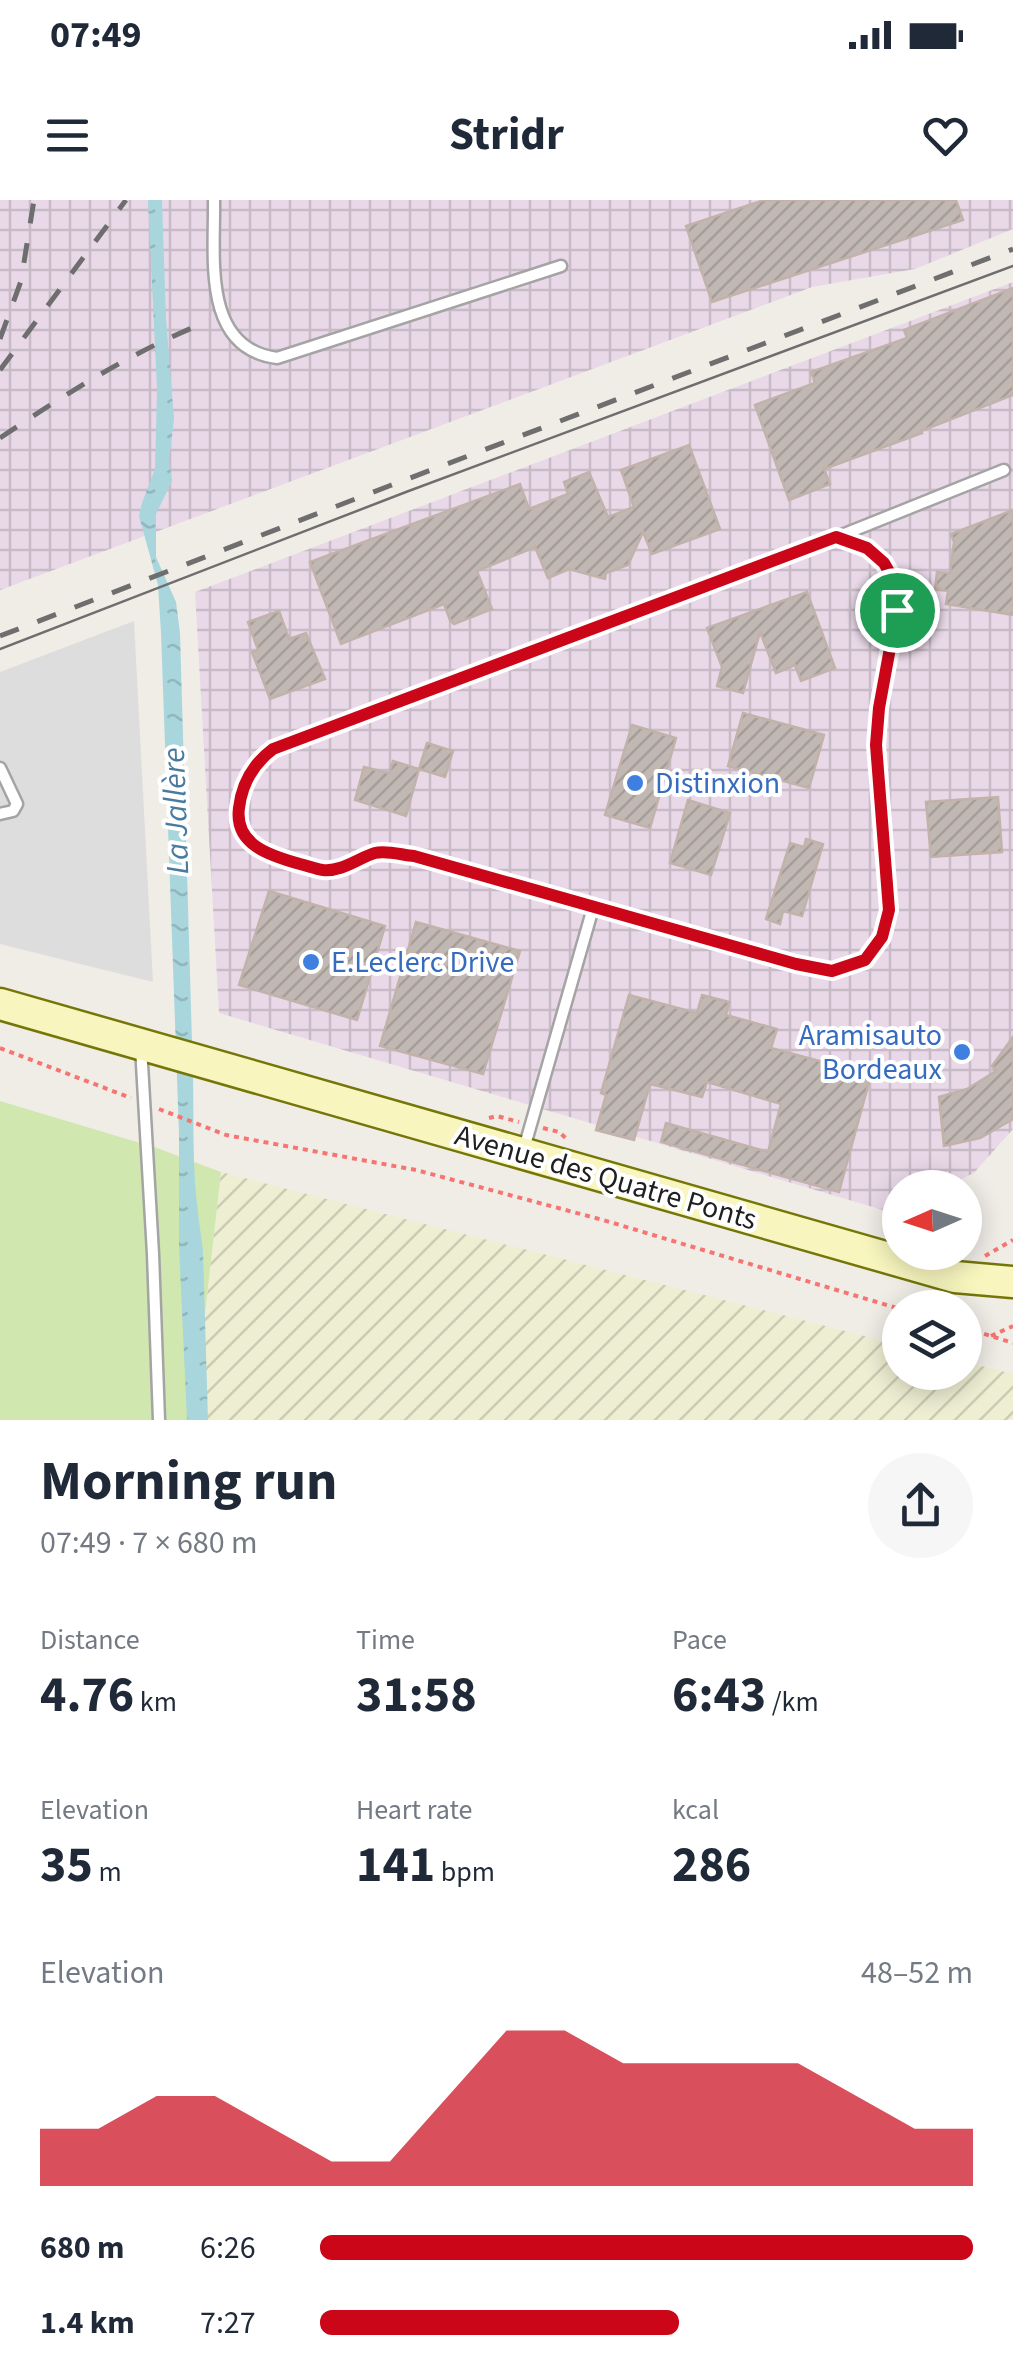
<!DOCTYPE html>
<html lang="en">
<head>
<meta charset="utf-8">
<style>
  :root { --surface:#fff; --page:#f6f6f7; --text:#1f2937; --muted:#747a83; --accent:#ca0618 }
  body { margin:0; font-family:"Source Sans 3",sans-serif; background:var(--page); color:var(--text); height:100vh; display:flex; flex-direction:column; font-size:38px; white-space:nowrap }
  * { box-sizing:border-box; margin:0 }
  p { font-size:32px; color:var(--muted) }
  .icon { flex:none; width:55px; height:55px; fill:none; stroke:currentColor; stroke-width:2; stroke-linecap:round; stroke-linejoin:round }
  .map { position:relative; height:1220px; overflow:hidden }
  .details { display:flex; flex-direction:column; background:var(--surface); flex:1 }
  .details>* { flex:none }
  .needle { width:65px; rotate:267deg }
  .buttons { position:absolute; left:882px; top:970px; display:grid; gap:20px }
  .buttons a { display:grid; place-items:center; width:100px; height:100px; border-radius:50%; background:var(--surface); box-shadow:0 5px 25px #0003; font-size:50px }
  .pin { position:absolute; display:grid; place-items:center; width:85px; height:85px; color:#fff; margin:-42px; border:5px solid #fff; border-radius:50%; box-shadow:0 2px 10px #0007 }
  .round { display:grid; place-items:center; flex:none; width:105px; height:105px; border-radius:52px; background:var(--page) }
  .headline { display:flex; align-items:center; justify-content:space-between; height:170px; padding:0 40px }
  h1 { font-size:55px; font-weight:700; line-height:75px }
  .figures { display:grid; grid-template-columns:repeat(3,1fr); gap:15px; height:170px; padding:10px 40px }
  .figures div { display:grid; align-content:center }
  .figures b { font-size:50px; font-weight:700 }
  .figures small { font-size:28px; font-weight:400 }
  .figures p { font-size:28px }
  .chart { height:280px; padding:20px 40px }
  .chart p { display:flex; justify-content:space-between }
  .chart svg { width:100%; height:180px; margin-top:10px; fill:var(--accent); opacity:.7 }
  ul { padding:0 40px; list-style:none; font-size:32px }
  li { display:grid; grid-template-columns:160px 120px 1fr; align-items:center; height:75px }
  li i { height:25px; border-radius:12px; background:var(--accent) }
  .status { display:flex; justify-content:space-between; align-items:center; height:70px; padding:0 50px; background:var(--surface); direction:ltr }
  .status svg { height:28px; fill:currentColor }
  header { display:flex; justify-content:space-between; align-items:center; height:130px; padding:0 40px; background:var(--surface); font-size:45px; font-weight:700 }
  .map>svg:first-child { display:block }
</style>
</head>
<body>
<div class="status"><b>07:49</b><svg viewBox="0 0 49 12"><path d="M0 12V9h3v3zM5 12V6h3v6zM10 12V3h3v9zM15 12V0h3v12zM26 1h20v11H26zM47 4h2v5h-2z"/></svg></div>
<header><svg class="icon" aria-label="menu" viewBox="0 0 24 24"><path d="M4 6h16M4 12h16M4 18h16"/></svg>Stridr<svg class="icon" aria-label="heart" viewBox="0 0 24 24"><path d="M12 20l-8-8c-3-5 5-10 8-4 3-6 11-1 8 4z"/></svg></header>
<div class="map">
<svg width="1013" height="1220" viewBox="0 0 1013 1220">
  <defs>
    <pattern id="industrial-grid" width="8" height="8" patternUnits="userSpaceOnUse" patternTransform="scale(2.5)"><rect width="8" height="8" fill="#e9d9e8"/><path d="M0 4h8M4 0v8" fill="none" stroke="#c8bac7"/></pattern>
    <pattern id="farmland-furrows" width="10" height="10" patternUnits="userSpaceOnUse" patternTransform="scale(2.5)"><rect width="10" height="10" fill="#eeeed3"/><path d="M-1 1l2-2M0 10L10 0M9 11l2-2" fill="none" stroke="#ccccb5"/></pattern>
    <pattern id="water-ripples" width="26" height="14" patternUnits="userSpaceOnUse" patternTransform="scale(2.5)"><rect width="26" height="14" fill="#a9d5dc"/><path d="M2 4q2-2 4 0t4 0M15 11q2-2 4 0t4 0" fill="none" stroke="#91b7bc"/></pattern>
    <pattern id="building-hatch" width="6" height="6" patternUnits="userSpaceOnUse" patternTransform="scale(2.5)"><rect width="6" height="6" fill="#c1b8b4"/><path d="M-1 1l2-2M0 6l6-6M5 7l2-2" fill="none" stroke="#a69e9a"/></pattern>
  </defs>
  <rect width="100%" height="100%" fill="#f0ede7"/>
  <!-- residential -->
  <path fill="#dedddd" d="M134,421l19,361 -153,-38v-272z"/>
  <!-- industrial -->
  <g fill="url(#industrial-grid)">
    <path d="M0,0h1013v29l-98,40 -103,18 -812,303z"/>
    <path d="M1013,82v847l-39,44 -30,14 -44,1v22l-7,3 -674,-200 -24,-421z"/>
  </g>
  <!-- farmland -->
  <path fill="url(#farmland-furrows)" d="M221,972l679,173v27h65v-10l48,12v46h-820z"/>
  <!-- grass -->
  <path fill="#d0e8af" d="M0,901l157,47 64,24 -28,248h-193z"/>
  <!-- water -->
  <path fill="url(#water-ripples)" d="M148,0h14l4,118 8,101 -5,42 3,20 -16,33v43l20,45 4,31 13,443c1,45 -1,91 5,136 1,14 4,26 5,40l5,168h-21l-8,-174v-113l-18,-500 -3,-48 -19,-69 3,-13 13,-34 2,-80z"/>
  <!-- building -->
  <g fill="url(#building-hatch)" stroke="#c2b2aa" stroke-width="2.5">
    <path d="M764,0h192l7,20 -251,82 -26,-76z"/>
    <path d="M1013,88v107l-92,36 1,2 -98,36 6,15 -41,16 -34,-95 60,-22 -4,-11 96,-34 -3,-8z"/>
    <path d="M689,245l31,84 -68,25 -9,-22 -15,33 -22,8 -1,6 -36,-10 -21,9 -13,-31 -58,24 15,38 -38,15 -4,-4 -6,-16 -103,40 -31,-82 210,-78 9,25 39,-15 -4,-12 25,-10 19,45 26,-10 -13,-37z"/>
    <path d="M1013,310v105l-67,-11 2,-13 -13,-2 2,-17 13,1 4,-31 -3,-8z"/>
    <path d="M807,392l28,76 -34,13 -6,-16 -19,8 -16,-41 -17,61 -26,-7 5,-19 -15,-39z"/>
    <path d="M279,411l10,28 17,-6 19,46 -55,20 -18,-47 6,-2 -10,-28z"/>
    <path d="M743,513l81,22 -15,53 -81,-22z"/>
    <path d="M632,525l44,13 -26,90 -45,-13z"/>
    <path d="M427,543l26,8 -8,26 -26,-8z"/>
    <path d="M393,561l26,8 -13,47 -51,-16 9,-33 25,6z"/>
    <path d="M998,597l4,55 -71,5 -5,-55z"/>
    <path d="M688,600l42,13 -19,62 -41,-12z"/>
    <path d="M806,639l17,5 -21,72 -19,-5 -3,13 -14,-5 24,-76 14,4z"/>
    <path d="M269,691l116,35 -28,94 -118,-35z"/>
    <path d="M416,722l104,29 -37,123 -103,-28z"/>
    <path d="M629,795l68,18 5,-18 27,7 -3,13 51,14 -6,19 100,27 -32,117 -178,-50 5,-19 102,29 13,-48 -74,-22 -5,15 -52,-13 -16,56 -38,-10 10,-35 -5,-2z"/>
    <path d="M1013,837v82l-33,19 -36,8 -5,-49 28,-8 29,-18 -4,-5z"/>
  </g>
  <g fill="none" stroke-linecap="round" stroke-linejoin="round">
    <!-- service casing -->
    <g stroke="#a4a4a4" stroke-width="15">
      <g id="service">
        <path d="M214,0c1,56 -13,148 63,158l284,-92"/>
        <path d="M836,337c26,9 47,16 58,44 13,31 -19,125 -18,167 1,42 23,157 6,190 -9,18 -29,30 -49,32 -11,2 -26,-4 -38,-5l-381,-109c-12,-1 -28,-6 -39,-3 -17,5 -33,19 -52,17 -7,-1 -15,-4 -23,-6 -29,-8 -66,-19 -61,-56 3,-25 14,-44 34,-59z"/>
        <path d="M837,337l167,-67"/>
        <path d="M0,568l17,36 -4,7 -13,3"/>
        <path d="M141,847l12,207 6,166"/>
        <path d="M523,952l70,-244"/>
      </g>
    </g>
    <!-- secondary casing -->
    <g stroke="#747608" stroke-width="35">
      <path id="secondary" d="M0,804l955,273 58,5"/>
    </g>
    <!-- path -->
    <g stroke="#f67573" stroke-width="4" stroke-dasharray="5 5" stroke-linecap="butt">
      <path d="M0,848l131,50"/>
      <path d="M159,909l67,26 190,35 187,50 297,89"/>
      <path d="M489,918l8,-2 22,6"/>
      <path d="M543,928l16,4 10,9"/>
      <path d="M985,1056l28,-16"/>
      <path d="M965,1128l48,15"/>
      <path d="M991,1136l22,-10"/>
    </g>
    <!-- service -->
    <use href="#service" stroke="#fff" stroke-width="10"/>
    <!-- secondary -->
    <use href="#secondary" stroke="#f8f6be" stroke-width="30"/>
    <!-- tram -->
    <path stroke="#6e6e6e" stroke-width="2.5" d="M0,449l406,-157 607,-226"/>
    <!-- rail -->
    <g stroke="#6e6e6e" stroke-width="5" stroke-dasharray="20 20" stroke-linecap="butt">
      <path d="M0,139l21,-58 13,-81"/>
      <path d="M0,170l126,-170"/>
      <path d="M0,238c67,-45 133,-87 209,-117"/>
      <path d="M0,436l389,-150 624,-237"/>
    </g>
  </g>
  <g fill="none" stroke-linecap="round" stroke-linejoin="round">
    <!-- route casing -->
    <g stroke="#fff" stroke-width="20">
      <path id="route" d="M836,337l31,11 17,15 12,21 1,26 -18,98 -3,37 13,165 -7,27 -17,23 -33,11 -36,-7 -382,-108c-12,-1 -28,-6 -39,-3 -17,5 -33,19 -52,17 -7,-1 -15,-4 -23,-6 -29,-8 -66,-19 -61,-56 3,-25 14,-44 34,-59z"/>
    </g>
    <!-- route -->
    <use href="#route" stroke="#ca0618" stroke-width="12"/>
  </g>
  <!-- markers -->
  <g fill="#3f7fe0" stroke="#fff" stroke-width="4">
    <circle cx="635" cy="583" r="10"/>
    <circle cx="311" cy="762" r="10"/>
    <circle cx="962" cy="852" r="10"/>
  </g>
  <g text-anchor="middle" stroke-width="8" stroke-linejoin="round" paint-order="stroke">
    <!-- shop labels -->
    <g font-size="30" fill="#366cbe" stroke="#fff" text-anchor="start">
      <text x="655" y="593">Distinxion</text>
      <text x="331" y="772">E.Leclerc Drive</text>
      <text x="942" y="845" text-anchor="end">Aramisauto<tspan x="942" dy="34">Bordeaux</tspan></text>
    </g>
    <!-- street labels -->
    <g font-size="30" fill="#202020" stroke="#fff">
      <text transform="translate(606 977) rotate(16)" y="10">Avenue des Quatre Ponts</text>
    </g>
    <!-- water labels -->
    <g font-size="32" font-style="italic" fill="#497b9e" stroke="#fff">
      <text transform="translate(175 611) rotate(-92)" y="11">La Jallère</text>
    </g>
  </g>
</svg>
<div class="buttons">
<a><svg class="needle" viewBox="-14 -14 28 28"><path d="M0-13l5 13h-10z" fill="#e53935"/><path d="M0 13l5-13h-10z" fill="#747a83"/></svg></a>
<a><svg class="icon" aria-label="layers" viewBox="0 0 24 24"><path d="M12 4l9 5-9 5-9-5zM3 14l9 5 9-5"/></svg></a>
</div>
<div class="pin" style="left:897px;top:410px;background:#1e9e55"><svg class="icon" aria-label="arrive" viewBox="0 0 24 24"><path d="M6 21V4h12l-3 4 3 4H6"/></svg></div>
</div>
<section class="details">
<div class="headline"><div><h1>Morning run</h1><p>07:49 · 7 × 680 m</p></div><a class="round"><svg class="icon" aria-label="share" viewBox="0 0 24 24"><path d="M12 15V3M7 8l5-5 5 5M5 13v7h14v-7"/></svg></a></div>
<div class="figures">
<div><p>Distance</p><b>4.76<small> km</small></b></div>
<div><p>Time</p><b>31:58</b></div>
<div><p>Pace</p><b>6:43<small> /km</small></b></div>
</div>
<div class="figures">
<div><p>Elevation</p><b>35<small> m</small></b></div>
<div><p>Heart rate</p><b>141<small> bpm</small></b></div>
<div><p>kcal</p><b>286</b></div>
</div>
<div class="chart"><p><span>Elevation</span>48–52 m</p>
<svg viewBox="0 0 160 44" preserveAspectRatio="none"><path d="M0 44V30L10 30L20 22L30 22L40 30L50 38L60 38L70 22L80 6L90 6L100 14L110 14L120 14L130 14L140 22L150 30L160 30V44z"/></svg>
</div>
<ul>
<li><b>680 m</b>6:26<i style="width:100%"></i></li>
<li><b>1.4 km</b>7:27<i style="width:55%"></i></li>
</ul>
</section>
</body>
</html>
